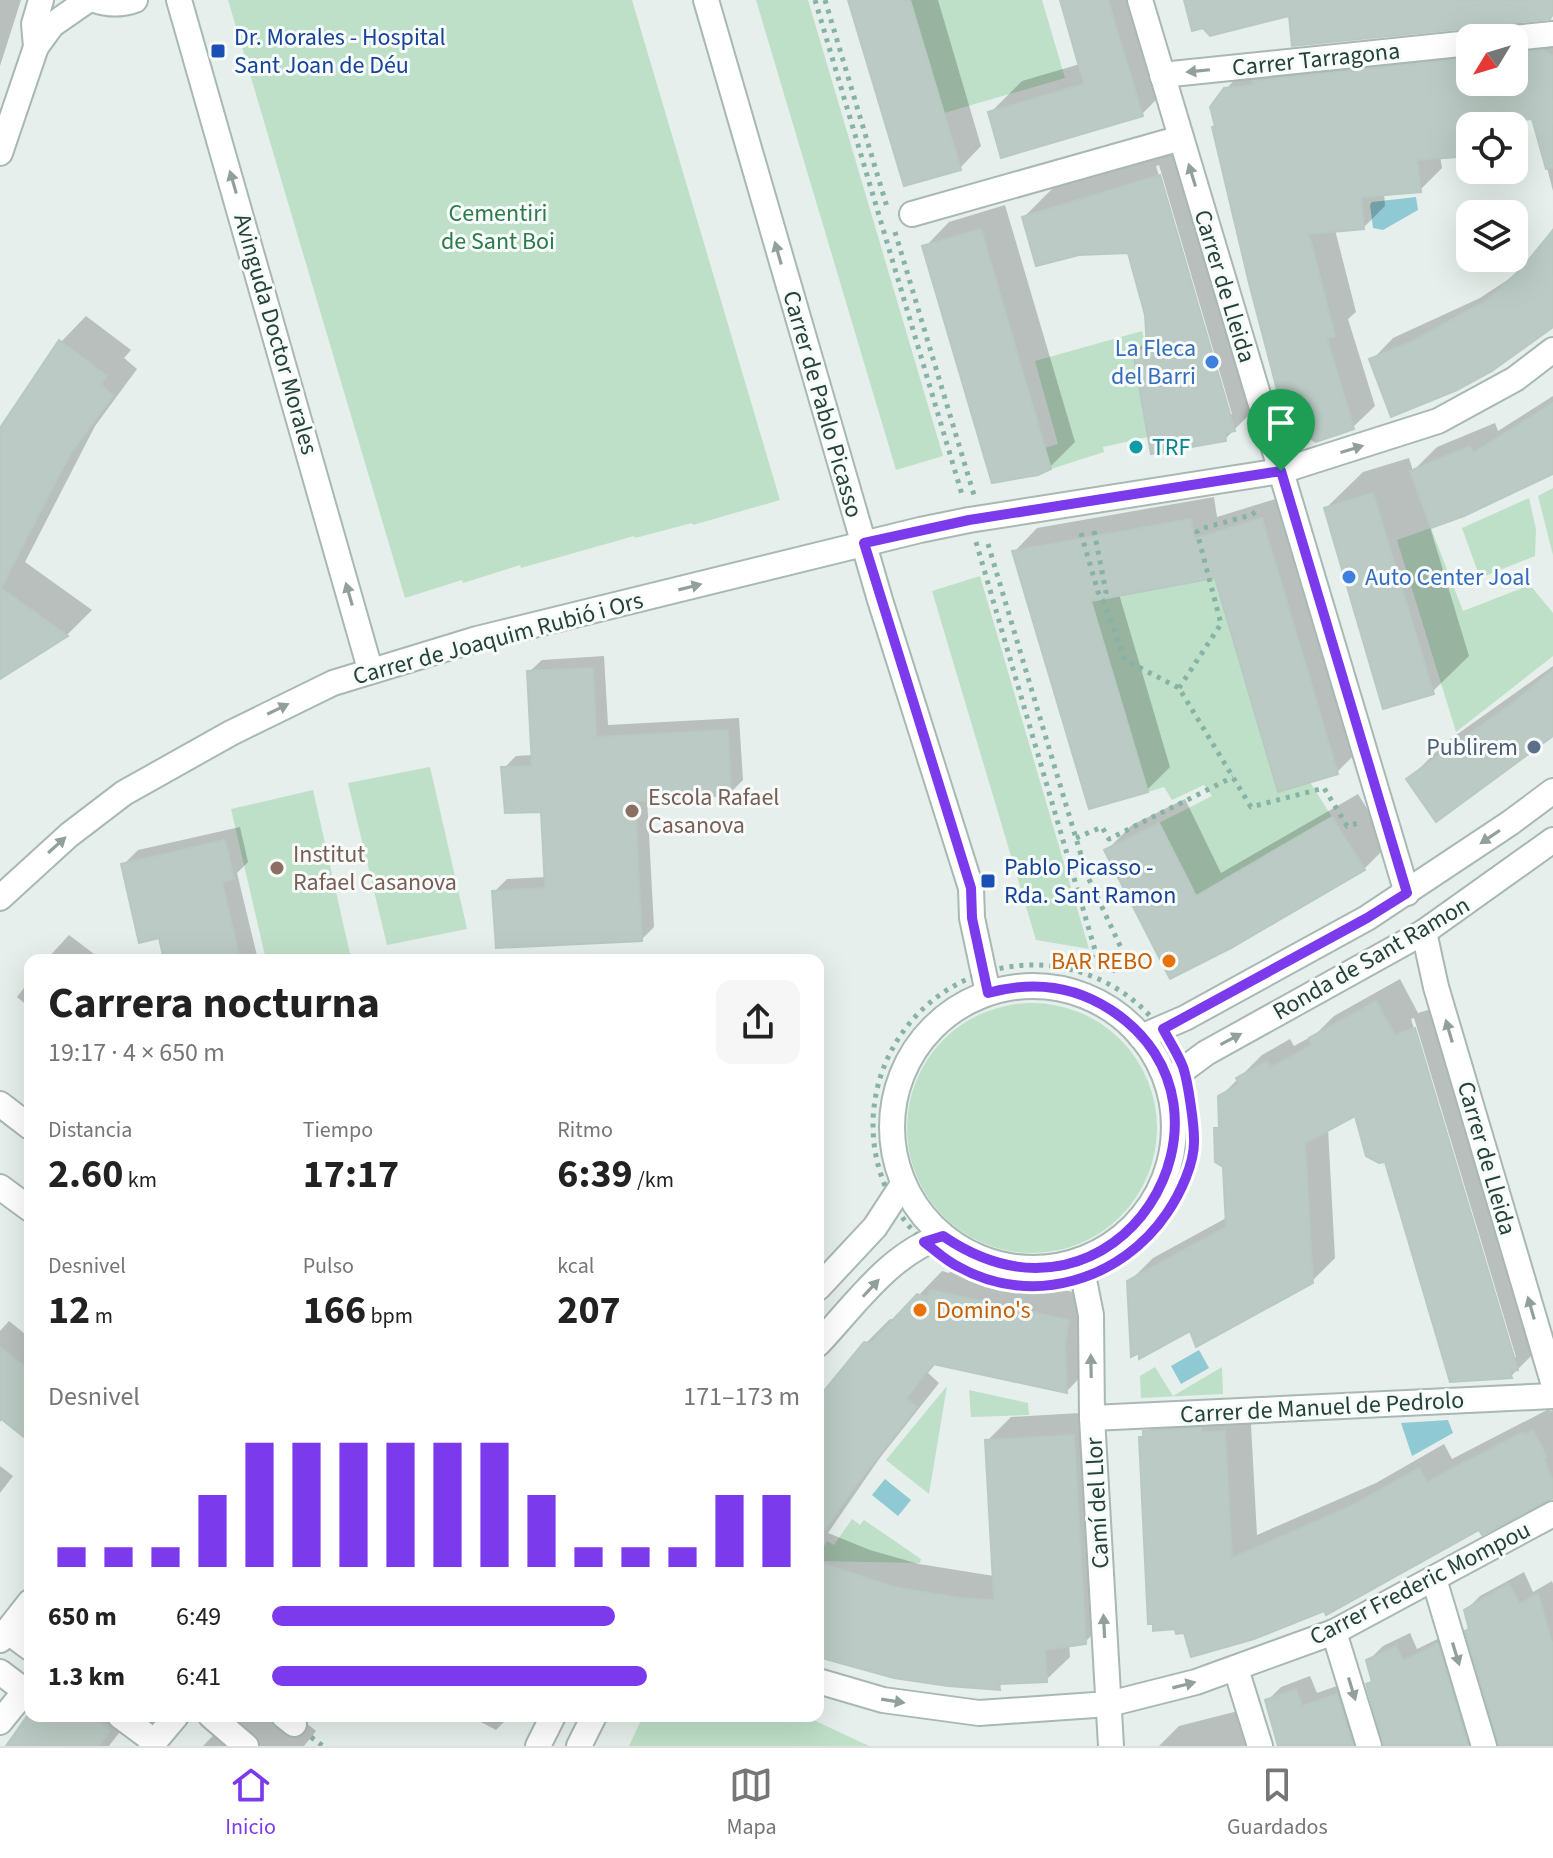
<!DOCTYPE html>
<html lang="es">
<head>
<meta charset="utf-8">
<style>
  :root { --surface:#fff; --page:#f6f6f6; --text:#222; --muted:#767676; --line:#e0e0e0; --accent:#7c3aed }
  body { margin:0; font-family:"Source Sans 3",sans-serif; background:var(--page); color:var(--text); height:100vh; display:flex; flex-direction:column; font-size:30px; white-space:nowrap }
  * { box-sizing:border-box; margin:0 }
  p { font-size:26px; color:var(--muted) }
  .icon { flex:none; width:44px; height:44px; fill:none; stroke:currentColor; stroke-width:2; stroke-linecap:round; stroke-linejoin:round }
  .map { position:relative; flex:1; overflow:hidden }
  .panel { position:absolute; left:24px; top:954px; width:800px; height:768px; display:flex; flex-direction:column; background:var(--surface); border-radius:16px; box-shadow:0 8px 32px #0002 }
  .panel>* { flex:none }
  .needle { width:52px; rotate:232deg }
  .tools { position:absolute; left:1456px; top:24px; display:grid; gap:16px }
  .tools a { display:grid; place-items:center; width:72px; height:72px; border-radius:16px; background:var(--surface); box-shadow:0 8px 32px #0002; font-size:40px }
  .pin { position:absolute; display:grid; place-items:center; width:68px; height:68px; color:#fff; margin:-82px -34px; border-radius:50% 50% 50% 0; rotate:-45deg; box-shadow:0 0 8px #0007 }
  .pin .icon { rotate:45deg }
  .round { display:grid; place-items:center; flex:none; width:84px; height:84px; border-radius:16px; background:var(--page) }
  .headline { display:flex; align-items:center; justify-content:space-between; height:136px; padding:0 24px }
  h1 { font-size:44px; font-weight:700; line-height:60px }
  .stats { display:grid; grid-template-columns:repeat(3,1fr); gap:12px; height:136px; padding:8px 24px }
  .stats div { display:grid; align-content:center }
  .stats b { font-size:40px; font-weight:700 }
  .stats small { font-size:22px; font-weight:400 }
  .stats p { font-size:22px }
  .chart { height:224px; padding:16px 24px }
  .chart p { display:flex; justify-content:space-between }
  .chart svg { width:100%; height:144px; margin-top:8px; stroke:var(--accent); stroke-width:6 }
  ul { padding:0 24px; list-style:none; font-size:26px }
  li { display:grid; grid-template-columns:128px 96px 1fr; align-items:center; height:60px }
  li i { height:20px; border-radius:10px; background:var(--accent) }
  .tab-bar { display:flex; justify-content:space-around; align-items:center; height:112px; border-top:2px solid var(--line); background:var(--surface); font-size:22px; color:var(--muted) }
  .tab-bar a { display:grid; justify-items:center; gap:4px }
  .tab-bar .on { color:var(--accent) }
  .map>svg:first-child { display:block }
</style>
</head>
<body>
<div class="map">
<svg width="1553" height="1746" viewBox="0 0 1553 1746">
  <rect width="100%" height="100%" fill="#e6efeb"/>
  <!-- green -->
  <g fill="#bfe0c8">
    <path d="M228,0h404l148,500 -87,25 -1,-2 -57,15 -1,-2 -113,32 -1,-3 -57,18 -1,-3 -57,18z"/>
    <path d="M756,0h52l135,456 -47,14z"/>
    <path d="M910,0h132l23,78 -121,35z"/>
    <path d="M1142,331l5,18 -14,3 15,85 -45,10 1,5 -53,17 -6,-21 13,-4 -23,-83z"/>
    <path d="M1553,488v67l-15,-59z"/>
    <path d="M1529,498l7,31 -1,27 -55,22 -18,-50z"/>
    <path d="M1431,528l32,83 67,-26 23,28v43l-97,76 -59,-192z"/>
    <path d="M980,576l109,373 -53,-9 -104,-349z"/>
    <path d="M1215,579l95,203 22,35 -136,79 -37,-73 53,-27 -8,-11 -32,15 -8,-13 -16,5 -62,-209z"/>
    <path d="M430,767l37,162 -80,16 -39,-162z"/>
    <path d="M313,790l37,164 -28,6h-56l-35,-151z"/>
    <circle cx="1032" cy="1128" r="125"/>
    <path d="M1155,1367l18,29 49,-29 1,27 -82,4 -1,-22z"/>
    <path d="M947,1386l-18,108 -43,-34z"/>
    <path d="M969,1390l59,13 1,12 -58,2z"/>
    <path d="M852,1519l8,6 4,-5 57,39 -1,4 -102,-2v-5l9,-15 7,4z"/>
    <path d="M643,1716h162l64,30h-240z"/>
  </g>
  <!-- water -->
  <g fill="#8ec9d4">
    <path d="M1416,197l2,13 -35,20 -10,-2 -3,-23 2,-3z"/>
    <path d="M1199,1350l10,18 -28,16 -10,-18z"/>
    <path d="M1448,1420l5,13 -41,23 -11,-33z"/>
    <path d="M885,1479l26,21 -13,16 -26,-21z"/>
  </g>
  <!-- shadow -->
  <g fill="#0003" fill-rule="evenodd">
    <path d="M0,0h21l-21,66z"/>
    <path d="M851,0h87l43,146 -21,22z"/>
    <path d="M1061,0h88l25,82 -32,32 -152,-1 32,-32 58,-17z"/>
    <path d="M1186,0h367v13l-32,8 8,10 24,-1v161l-19,-74 -68,7 -26,32 2,12 -22,22 -36,3 1,13 -21,21 -29,3 21,82 -8,7 27,87 -22,21 -137,-302 9,-35 22,-23 223,-27v42h44v-44h-29l-7,-10 -187,-14z"/>
    <path d="M1194,142l65,263 -34,34 -90,-87 13,-13 -1,-24 -18,-64 -50,2 -55,-36 34,-34zM1159,165l73,249h-4l-72,-248z"/>
    <path d="M1005,205l70,237 -25,25 -125,-220 24,-25z"/>
    <path d="M1553,228v96l-181,36 21,-22 87,-40 38,-25 26,-27z"/>
    <path d="M86,316l45,34 -7,8 13,11 -42,57 -70,136 67,48 -25,25 -60,37 -7,-5v-235l61,-90z"/>
    <path d="M1553,396v74l-123,57 39,129 -37,36 -106,-184 37,-36 46,-14 4,13 24,-24 58,-24 3,8z"/>
    <path d="M1285,496l75,253 -23,23 -120,-197 -98,19 51,173 -23,23 -133,-238 23,-24 177,-31 3,20z"/>
    <path d="M604,656l4,69 131,-7 4,62 -13,13 -83,5 7,129 -12,12 -147,-48 12,-12 40,-2 -4,-67 -39,-42 12,-12 17,-1 -4,-83 13,-12z"/>
    <path d="M1553,666v68l-144,45 36,-36z"/>
    <path d="M1358,794l31,50 -25,25 -134,77 -123,-96 25,-25 53,-26 36,74z"/>
    <path d="M240,827l8,35 -11,11 21,87h-92l-6,-24 -37,-71 15,-15z"/>
    <path d="M69,935l33,25h-56z"/>
    <path d="M1400,979l18,34 20,-6 96,346 -23,23 -124,-217 -31,-46 -28,16 7,129 -23,23 -121,47 -62,-46 24,-24 75,-41 -3,-51 -9,-37 5,-5 -1,-27 42,-42 28,-16 4,7 22,-12 18,-18zM1414,1018l102,339h-4l-101,-338z"/>
    <path d="M30,980v28l-13,-11z"/>
    <path d="M955,1267l137,29 -2,71 -23,24 -130,-29 -9,11 11,10 -60,76 -51,74 42,17 49,14 75,12 -7,-135 24,-24 86,-5 12,206 -24,24 -16,2 1,13 -24,23 -42,2 -5,5 -181,-34v-251l48,-59 24,-24 5,1 47,-49 7,2z"/>
    <path d="M9,1321l21,17v101l-27,-21 -3,4v-91z"/>
    <path d="M1170,1407h80l7,128 119,-52 68,-39 8,15 97,-50 1,2 3,-1v85l-73,32 -156,82 -132,46 -51,-217z"/>
    <path d="M0,1466l13,10 -13,17z"/>
    <path d="M1524,1572l9,20 19,-11 1,3v162h-54l-33,-136 14,-14z"/>
    <path d="M1452,1632l42,114h-109l-17,-61 6,-6 -6,-18 15,-15 27,-13 7,16z"/>
    <path d="M1310,1676l7,17 34,-12 28,65h-99l-13,-45 14,-14z"/>
    <path d="M1238,1711l1,9h5l1,26h-86l20,-20z"/>
    <path d="M31,1716h101l-23,30h-103z"/>
    <path d="M232,1716h66l18,15 -12,15h-101z"/>
    <path d="M479,1716h31l-14,14 -19,-10z"/>
  </g>
  <!-- building -->
  <g fill="#bbcac4" stroke="#b8c9c2" stroke-width="2">
    <path d="M848,0h62l51,170 -57,16z"/>
    <path d="M1060,0h48l35,116 -142,42 -13,-46 96,-28z"/>
    <path d="M1184,0h369v14l-3,5 -38,4 -10,5 -25,2 -9,-2 -176,18 -3,-30 -79,20 -7,-8 -11,3z"/>
    <path d="M1543,50l10,6v112l-7,1 -14,-50 -62,6v31l-53,4 4,32 -60,5 3,32 -55,5 26,102 -8,2 27,91 -38,13 -30,-18 -37,-141 -37,-156 3,-1 -5,-19 14,-19 30,-3 -1,-4 217,-23v24h44v-29z"/>
    <path d="M1160,175l75,256 -10,2 1,8 -75,13 -18,-102 14,-3 -2,-34 -17,-62 -49,2 -43,11 -14,-49z"/>
    <path d="M981,229l70,240 -13,6 -46,8 -70,-237z"/>
    <path d="M1553,230v97l-61,44 -35,19 -66,27 -22,-58 42,-17 75,-41 36,-33z"/>
    <path d="M59,340l48,36 -6,8 12,12 -43,58 -69,134 67,48 -68,43v-251z"/>
    <path d="M1553,403v71l-89,42 -33,12 -21,-57 60,-25 3,7z"/>
    <path d="M1373,493l61,201 -51,15 -59,-201z"/>
    <path d="M1262,518l76,256 -60,18 -63,-214 -124,23 57,191 -59,17 -77,-258 179,-32 3,20z"/>
    <path d="M593,668l3,69 132,-7 3,65 -96,6 7,140 -146,7 -4,-57 53,-3 -4,-76 -36,1 -4,-46 31,-1 -5,-95z"/>
    <path d="M1553,670v66l-117,86 -30,-43 108,-77z"/>
    <path d="M1332,817l33,53 -134,78 -61,31 -66,-129 55,-27 37,73z"/>
    <path d="M225,840l9,39 -12,3 18,78h-76l-5,-22 -20,5 -18,-79z"/>
    <path d="M1376,1001l19,34 20,-7 103,342 -8,2 2,6 -62,4 -65,-220 -6,1 -13,-7 -11,-40 -50,27 8,140 -117,64 -6,-16 -51,28v-6l-8,4 -4,-76 99,-54 -3,-60 -8,-5 -1,-34h5l-1,-32 22,-12 -4,-6 31,-17 3,7 42,-23 -3,-7z"/>
    <path d="M930,1290l139,30 -4,22 2,51 -134,-29 -27,34 11,9 -61,78 -38,54v-141l46,-56 7,1 46,-49 11,3z"/>
    <path d="M0,1347l30,24v71l-30,-24z"/>
    <path d="M1201,1428v4l24,-1 7,127 117,-51 70,-39 8,14 96,-50 2,3 8,-5 14,27 -3,2 9,22v17l-71,37 -3,-5 -153,85 -2,-4 -70,28 -63,18 -7,-24 -8,1 -1,-5 -22,2v-7h-5l-9,-187h4v-6z"/>
    <path d="M1074,1435l12,209 -41,6 2,32 -48,2 1,6 -52,-4 -54,-8 -76,-21v-95l76,25 66,11 34,2 -9,-160z"/>
    <path d="M1509,1584l10,20 19,-10 15,52v100h-54l-34,-115 4,-2 -5,-19z"/>
    <path d="M1438,1644l30,102h-84l-18,-62 6,-2 -6,-22 30,-14 7,15z"/>
    <path d="M1296,1689l6,17 35,-12 16,52h-75l-13,-46z"/>
    <path d="M30,1712v4h60l20,15 -11,15h-93z"/>
  </g>
  <g fill="none" stroke-linecap="round" stroke-linejoin="round">
    <!-- minor casing -->
    <g stroke="#a8b8b2" stroke-width="28">
      <g id="minor">
        <path d="M95,0c14,5 26,5 40,0"/>
        <path d="M179,0l191,669"/>
        <path d="M706,0l174,600 91,288 1,30 16,75"/>
        <path d="M1140,0l267,893"/>
        <path d="M1513,38l40,-4"/>
        <path d="M36,47l-2,-23 7,-24"/>
        <path d="M1162,75l308,-32"/>
        <path d="M0,153l36,-106 16,-22 36,-25"/>
        <path d="M912,214l269,-76"/>
        <path d="M0,898l69,-63 55,-42 107,-60 102,-50 144,-44 443,-109 49,-10 312,-49 157,-50 77,-42 38,-29"/>
        <path d="M1424,932l12,55 117,395"/>
        <circle cx="1033" cy="1127" r="141"/>
        <path d="M1141,1037l44,-19 182,-100 143,-95 43,-32"/>
        <path d="M1167,1082l39,-29 218,-121 129,-92"/>
        <path d="M0,1104l30,23"/>
        <path d="M0,1187l30,22"/>
        <path d="M1080,1260l11,55 1,103 19,328"/>
        <path d="M818,1288l57,-61 28,-43"/>
        <path d="M818,1344c37,-39 72,-91 125,-108"/>
        <path d="M1092,1418l461,-22"/>
        <path d="M1434,1579l50,167"/>
        <path d="M7,1631l23,17"/>
        <path d="M1334,1632l35,114"/>
        <path d="M0,1640l30,-38"/>
        <path d="M1236,1669l24,77"/>
        <path d="M0,1672l25,19"/>
        <path d="M818,1681l65,19 96,13 130,-9 87,-22 138,-50 219,-118"/>
        <path d="M120,1716l35,26"/>
        <path d="M211,1716l35,30"/>
        <path d="M284,1716l10,8"/>
        <path d="M0,1722l30,-37"/>
        <path d="M151,1746l25,-30"/>
        <path d="M538,1746l15,-30"/>
        <path d="M579,1746l15,-30"/>
      </g>
    </g>
    <!-- path -->
    <g stroke="#86b3a5" stroke-width="5" stroke-dasharray="4 6" stroke-linecap="butt">
      <path d="M815,0l148,498"/>
      <path d="M825,0l62,207"/>
      <path d="M895,232l79,263"/>
      <path d="M1094,531l12,61 -2,10 21,58 54,28 72,119 73,-19 23,38 12,-3"/>
      <path d="M1081,533l17,59 5,8"/>
      <path d="M976,542l119,408 -10,23"/>
      <path d="M988,544l99,331 36,77 -11,20"/>
      <path d="M1179,688l42,-64 -24,-92 3,-3 51,-14 9,-6"/>
      <path d="M1076,838l26,-11 7,12 124,-62"/>
      <circle cx="1033" cy="1125" r="160"/>
      <path d="M311,1737l12,9"/>
    </g>
    <!-- minor -->
    <use href="#minor" stroke="#fff" stroke-width="24"/>
  </g>
  <!-- one-way arrows -->
  <defs><path id="oneway-solid" d="M-6-.8H1V-3.2L6.5 0L1 3.2V.8H-6Z" transform="scale(2)"/></defs>
  <g fill="#92a09c">
    <use href="#oneway-solid" transform="translate(1198 71) rotate(174)"/>
    <use href="#oneway-solid" transform="translate(1192 175) rotate(-107)"/>
    <use href="#oneway-solid" transform="translate(233 182) rotate(-106)"/>
    <use href="#oneway-solid" transform="translate(778 253) rotate(-106)"/>
    <use href="#oneway-solid" transform="translate(1352 449) rotate(-17)"/>
    <use href="#oneway-solid" transform="translate(690 587) rotate(-14)"/>
    <use href="#oneway-solid" transform="translate(349 594) rotate(-106)"/>
    <use href="#oneway-solid" transform="translate(278 709) rotate(-26)"/>
    <use href="#oneway-solid" transform="translate(1490 837) rotate(146)"/>
    <use href="#oneway-solid" transform="translate(57 845) rotate(-42)"/>
    <use href="#oneway-solid" transform="translate(1449 1031) rotate(-106)"/>
    <use href="#oneway-solid" transform="translate(1231 1039) rotate(-28)"/>
    <use href="#oneway-solid" transform="translate(871 1288) rotate(-47)"/>
    <use href="#oneway-solid" transform="translate(1531 1308) rotate(-106)"/>
    <use href="#oneway-solid" transform="translate(1091 1366) rotate(-91)"/>
    <use href="#oneway-solid" transform="translate(1104 1626) rotate(-93)"/>
    <use href="#oneway-solid" transform="translate(1456 1654) rotate(73)"/>
    <use href="#oneway-solid" transform="translate(1184 1685) rotate(-14)"/>
    <use href="#oneway-solid" transform="translate(1352 1689) rotate(73)"/>
    <use href="#oneway-solid" transform="translate(893 1701) rotate(9)"/>
  </g>
  <g fill="none" stroke-linecap="round" stroke-linejoin="round">
    <!-- route casing -->
    <g stroke="#fff" stroke-width="16">
      <path id="route" d="M1281,471l126,422 -40,25 -204,111c7,13 15,25 20,38 5,14 11,57 11,72 1,24 -14,55 -27,74 -45,67 -135,95 -208,54 -13,-6 -24,-17 -35,-25l19,-6c175,119 320,-127 168,-226 -38,-25 -80,-29 -123,-17l-16,-75 -1,-30 -107,-345 105,-23z"/>
    </g>
    <!-- route -->
    <use href="#route" stroke="#7c3aed" stroke-width="10"/>
  </g>
  <!-- markers -->
  <g fill="#1a4fb4" stroke="#f7fbf9" stroke-width="3">
    <rect x="210" y="43" width="16" height="16" rx="4"/>
    <rect x="980" y="873" width="16" height="16" rx="4"/>
  </g>
  <g fill="#3f7fe0" stroke="#f7fbf9" stroke-width="3">
    <circle cx="1212" cy="362" r="8"/>
    <circle cx="1349" cy="577" r="8"/>
  </g>
  <circle fill="#0f9aa8" stroke="#f7fbf9" stroke-width="3" cx="1136" cy="447" r="8"/>
  <circle fill="#5c6f8a" stroke="#f7fbf9" stroke-width="3" cx="1534" cy="747" r="8"/>
  <g fill="#8d6e63" stroke="#f7fbf9" stroke-width="3">
    <circle cx="632" cy="811" r="8"/>
    <circle cx="277" cy="868" r="8"/>
  </g>
  <g fill="#e8710a" stroke="#f7fbf9" stroke-width="3">
    <circle cx="1169" cy="961" r="8"/>
    <circle cx="920" cy="1310" r="8"/>
  </g>
  <g text-anchor="middle" stroke-width="6" stroke-linejoin="round" paint-order="stroke">
    <!-- transit labels -->
    <g font-size="24" fill="#164399" stroke="#f7fbf9" text-anchor="start">
      <text x="234" y="45">Dr. Morales - Hospital<tspan x="234" dy="28">Sant Joan de Déu</tspan></text>
      <text x="1004" y="875">Pablo Picasso -<tspan x="1004" dy="28">Rda. Sant Ramon</tspan></text>
    </g>
    <!-- street labels -->
    <g font-size="24" fill="#24423a" stroke="#f7fbf9">
      <text transform="translate(1316 59) rotate(-6)" y="8">Carrer Tarragona</text>
      <text transform="translate(1225 286) rotate(73)" y="8">Carrer de Lleida</text>
      <text transform="translate(276 334) rotate(74)" y="8">Avinguda Doctor Morales</text>
      <text transform="translate(823 404) rotate(74)" y="8">Carrer de Pablo Picasso</text>
      <text transform="translate(498 638) rotate(-15)" y="8">Carrer de Joaquim Rubió i Ors</text>
      <text transform="translate(1371 958) rotate(-30)" y="8">Ronda de Sant Ramon</text>
      <text transform="translate(1487 1158) rotate(74)" y="8">Carrer de Lleida</text>
      <text transform="translate(1322 1407) rotate(-3)" y="8">Carrer de Manuel de Pedrolo</text>
      <text transform="translate(1097 1503) rotate(-93)" y="8">Camí del Llor</text>
      <text transform="translate(1420 1583) rotate(-27)" y="8">Carrer Frederic Mompou</text>
    </g>
    <!-- park labels -->
    <g font-size="24" fill="#2d7a4b" stroke="#f7fbf9">
      <text x="498" y="221">Cementiri<tspan x="498" dy="28">de Sant Boi</tspan></text>
    </g>
    <!-- shop labels -->
    <g font-size="24" fill="#366cbe" stroke="#f7fbf9" text-anchor="end">
      <text x="1196" y="356">La Fleca<tspan x="1196" dy="28">del Barri</tspan></text>
      <text x="1365" y="585" text-anchor="start">Auto Center Joal</text>
    </g>
    <!-- culture labels -->
    <g font-size="24" fill="#0d838f" stroke="#f7fbf9" text-anchor="start">
      <text x="1152" y="455">TRF</text>
    </g>
    <!-- service labels -->
    <g font-size="24" fill="#4e5e75" stroke="#f7fbf9" text-anchor="end">
      <text x="1518" y="755">Publirem</text>
    </g>
    <!-- education labels -->
    <g font-size="24" fill="#785e54" stroke="#f7fbf9" text-anchor="start">
      <text x="648" y="805">Escola Rafael<tspan x="648" dy="28">Casanova</tspan></text>
      <text x="293" y="862">Institut<tspan x="293" dy="28">Rafael Casanova</tspan></text>
    </g>
    <!-- food labels -->
    <g font-size="24" fill="#c56008" stroke="#f7fbf9" text-anchor="end">
      <text x="1153" y="969">BAR REBO</text>
      <text x="936" y="1318" text-anchor="start">Domino's</text>
    </g>
  </g>
</svg>
<div class="tools">
<a><svg class="needle" viewBox="-14 -14 28 28"><path d="M0-13l5 13h-10z" fill="#e53935"/><path d="M0 13l5-13h-10z" fill="#767676"/></svg></a>
<a><svg class="icon" aria-label="locate" viewBox="0 0 24 24"><circle cx="12" cy="12" r="6"/><path d="M12 2v4M12 18v4M2 12h4M18 12h4"/></svg></a>
<a><svg class="icon" aria-label="layers" viewBox="0 0 24 24"><path d="M12 4l9 5-9 5-9-5zM3 14l9 5 9-5"/></svg></a>
</div>
<div class="pin" style="left:1281px;top:471px;background:#1e9e55"><svg class="icon" aria-label="arrive" viewBox="0 0 24 24"><path d="M6 21V4h12l-3 4 3 4H6"/></svg></div>
<section class="panel">
<div class="headline"><div><h1>Carrera nocturna</h1><p>19:17 · 4 × 650 m</p></div><a class="round"><svg class="icon" aria-label="share" viewBox="0 0 24 24"><path d="M12 15V3M7 8l5-5 5 5M5 13v7h14v-7"/></svg></a></div>
<div class="stats">
<div><p>Distancia</p><b>2.60<small> km</small></b></div>
<div><p>Tiempo</p><b>17:17</b></div>
<div><p>Ritmo</p><b>6:39<small> /km</small></b></div>
</div>
<div class="stats">
<div><p>Desnivel</p><b>12<small> m</small></b></div>
<div><p>Pulso</p><b>166<small> bpm</small></b></div>
<div><p>kcal</p><b>207</b></div>
</div>
<div class="chart"><p><span>Desnivel</span>171–173 m</p>
<svg viewBox="0 0 160 44" preserveAspectRatio="none"><path d="M5 44V38M15 44V38M25 44V38M35 44V22M45 44V6M55 44V6M65 44V6M75 44V6M85 44V6M95 44V6M105 44V22M115 44V38M125 44V38M135 44V38M145 44V22M155 44V22"/></svg>
</div>
<ul>
<li><b>650 m</b>6:49<i style="width:65%"></i></li>
<li><b>1.3 km</b>6:41<i style="width:71%"></i></li>
</ul>
</section>
</div>
<nav class="tab-bar">
<a class="on"><svg class="icon" aria-label="home" viewBox="0 0 24 24"><path d="M3 11l9-7 9 7M6 9v11h12V9"/></svg>Inicio</a>
<a><svg class="icon" aria-label="map" viewBox="0 0 24 24"><path d="M3 6l6-2 6 2 6-2v14l-6 2-6-2-6 2zM9 4v14M15 6v14"/></svg>Mapa</a>
<a><svg class="icon" aria-label="saved" viewBox="0 0 24 24"><path d="M7 4h10v16l-5-4-5 4z"/></svg>Guardados</a>
</nav>
</body>
</html>
